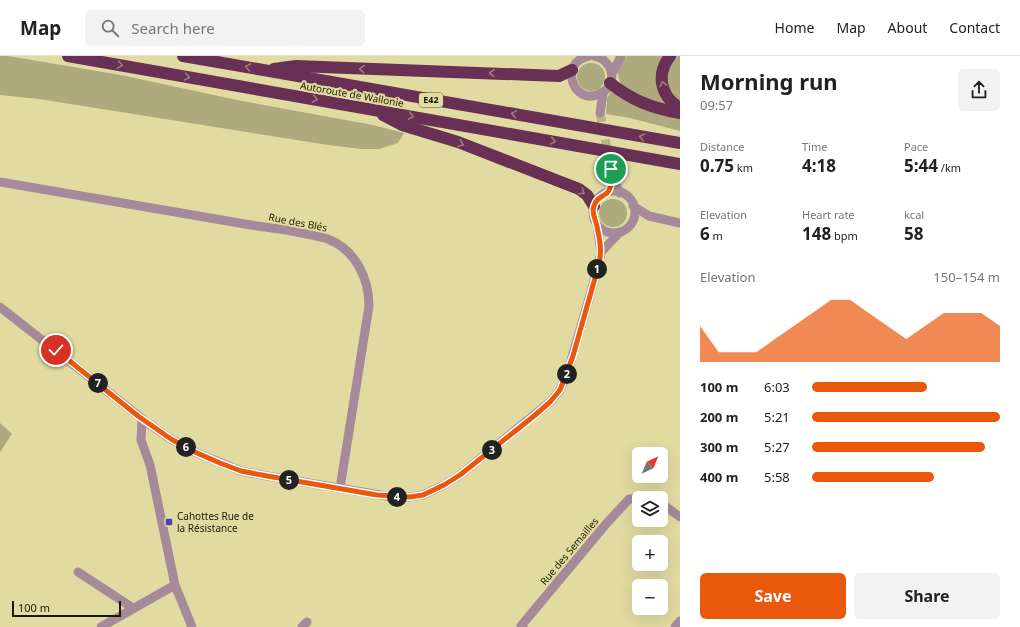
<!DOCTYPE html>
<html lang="en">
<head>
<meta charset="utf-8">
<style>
  :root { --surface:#fff; --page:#f2f2f2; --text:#222; --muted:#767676; --line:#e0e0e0; --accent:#ea580c }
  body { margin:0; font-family:"Noto Sans",sans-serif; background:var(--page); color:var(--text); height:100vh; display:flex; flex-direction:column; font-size:15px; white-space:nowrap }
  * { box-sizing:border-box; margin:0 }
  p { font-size:13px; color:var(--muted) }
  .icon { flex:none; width:22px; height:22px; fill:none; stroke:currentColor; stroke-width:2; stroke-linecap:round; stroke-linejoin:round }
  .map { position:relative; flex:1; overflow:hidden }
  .sheet { display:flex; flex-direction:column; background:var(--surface); width:340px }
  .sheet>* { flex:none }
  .needle { width:26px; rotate:44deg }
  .buttons { position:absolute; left:632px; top:391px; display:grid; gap:8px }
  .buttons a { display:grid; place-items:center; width:36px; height:36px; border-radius:6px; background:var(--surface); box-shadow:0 4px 16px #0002; font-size:20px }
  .scale { position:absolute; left:12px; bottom:10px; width:109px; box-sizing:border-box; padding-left:4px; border:2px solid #1c1903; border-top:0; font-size:11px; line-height:14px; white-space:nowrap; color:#1c1903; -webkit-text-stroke:3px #e1dba1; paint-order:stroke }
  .pin { position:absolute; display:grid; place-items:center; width:34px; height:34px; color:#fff; margin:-17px; border:2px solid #fff; border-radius:50%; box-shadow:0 1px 4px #0007 }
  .km { position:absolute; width:20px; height:20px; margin:-10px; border-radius:50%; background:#222; color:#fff; font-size:11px; line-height:20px; text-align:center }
  .round { display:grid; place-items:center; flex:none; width:42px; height:42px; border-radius:6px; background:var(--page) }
  .headline { display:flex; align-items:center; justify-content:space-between; height:68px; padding:0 20px }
  h1 { font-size:22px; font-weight:700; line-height:30px }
  .stats { display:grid; grid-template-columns:repeat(3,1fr); gap:6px; height:68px; padding:4px 20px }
  .stats div { display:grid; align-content:center }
  .stats b { font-size:17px; font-weight:700 }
  .stats small { font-size:11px; font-weight:400 }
  .stats p { font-size:11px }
  .chart { height:112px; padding:8px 20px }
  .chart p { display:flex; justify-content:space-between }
  .chart svg { width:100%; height:72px; margin-top:4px; fill:var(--accent); opacity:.7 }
  .button { display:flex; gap:8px; margin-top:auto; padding:8px 20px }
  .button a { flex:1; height:46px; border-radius:6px; background:var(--accent); color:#fff; font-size:16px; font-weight:700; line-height:46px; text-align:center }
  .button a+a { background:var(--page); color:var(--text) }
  ul { padding:0 20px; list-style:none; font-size:13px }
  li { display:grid; grid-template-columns:64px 48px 1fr; align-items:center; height:30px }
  li i { height:10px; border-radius:5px; background:var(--accent) }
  header { display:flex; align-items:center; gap:24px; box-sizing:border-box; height:56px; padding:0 20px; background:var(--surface); border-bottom:1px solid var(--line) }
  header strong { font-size:19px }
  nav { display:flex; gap:22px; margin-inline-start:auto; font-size:14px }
  .search { width:280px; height:36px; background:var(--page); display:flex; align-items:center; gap:10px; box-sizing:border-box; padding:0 14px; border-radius:6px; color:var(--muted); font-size:15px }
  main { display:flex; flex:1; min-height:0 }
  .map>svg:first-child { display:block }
</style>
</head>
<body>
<header>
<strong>Map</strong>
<div class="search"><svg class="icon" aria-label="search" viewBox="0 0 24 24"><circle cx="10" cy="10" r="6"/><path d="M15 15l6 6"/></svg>Search here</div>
<nav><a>Home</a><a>Map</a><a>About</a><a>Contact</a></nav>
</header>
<main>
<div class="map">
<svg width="680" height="571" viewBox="0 0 680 571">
  <rect width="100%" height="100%" fill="#e1dba1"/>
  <!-- green -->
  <g fill="#aeaa7e">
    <path d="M0,0h8l113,19 116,25 136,25 31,8 -6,10 -19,6h-18l-33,-4 -289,-46 -39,-4z"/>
    <path d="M627,0h38l2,48c-11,-3 -36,-10 -44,-18 -4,-4 -6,-12 -5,-18 2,-5 5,-9 9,-12z"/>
    <path d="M676,0h4v46l-4,-1 -10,-16v-16l6,-10z"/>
    <circle cx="591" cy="21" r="14"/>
    <path d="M611,36l69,24v15l-50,-13 -24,-4 1,-16z"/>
    <circle cx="613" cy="157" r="14"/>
    <path d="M0,367l12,11 -12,18z"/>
  </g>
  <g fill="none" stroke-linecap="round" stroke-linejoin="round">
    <!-- minor-tunnel -->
    <path stroke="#bab481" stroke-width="9" stroke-dasharray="9 4.5" stroke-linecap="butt" d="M600,57l11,56"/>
    <!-- minor -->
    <g stroke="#a78a9a" stroke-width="9">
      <path d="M589,0c-31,6 -16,50 10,38 5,-2 9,-5 11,-10 6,-13 -4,-26 -16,-28"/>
      <path d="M612,18l9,-18"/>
      <path d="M600,57l3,-20"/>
      <path d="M611,113l2,9 7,15"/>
      <path d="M0,126l257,44c19,2 37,5 55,9 6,2 13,2 18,5 26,11 39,39 39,66l-29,182"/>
      <circle cx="614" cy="156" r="21"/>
      <path d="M633,150l16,10 31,7"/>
      <path d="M601,196l19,-20"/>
      <path d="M0,251l149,117 22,15 26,14 44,18 26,5 125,21h18l13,-2 21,-10 16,-10 90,-73 10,-12 8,-19 31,-107 2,-12 -4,-27"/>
      <path d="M142,363l-1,21 9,25 25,120 17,42"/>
      <path d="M645,442h9"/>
      <path d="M661,447l19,14"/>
      <path d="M78,516l55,36"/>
      <path d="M101,571l74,-42"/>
      <path d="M302,571l5,-5"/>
      <path d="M523,571l-2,-1 85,-102 23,-25 10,-1"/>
      <path d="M675,571l5,-6"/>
    </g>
    <!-- highway -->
    <g stroke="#683054" stroke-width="12">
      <path d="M68,0l612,108"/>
      <path d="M183,0l497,87"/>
      <path d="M670,0c-14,18 -10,40 10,52"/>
      <path d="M274,13l22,-3 263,10 13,-6"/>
      <path d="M610,27c23,18 42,25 70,30"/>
      <path d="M383,59l19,10 56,17 121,47 8,6 7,11"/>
    </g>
  </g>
  <!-- one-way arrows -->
  <defs><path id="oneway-chevron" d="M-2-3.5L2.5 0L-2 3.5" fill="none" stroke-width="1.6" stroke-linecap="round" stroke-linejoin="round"/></defs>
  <g stroke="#9e7d77">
    <use href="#oneway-chevron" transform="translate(120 9) rotate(10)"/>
    <use href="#oneway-chevron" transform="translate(248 11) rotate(-170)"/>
    <use href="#oneway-chevron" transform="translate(362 13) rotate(-178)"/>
    <use href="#oneway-chevron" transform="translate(492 17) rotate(-178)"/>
    <use href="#oneway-chevron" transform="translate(187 21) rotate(10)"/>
    <use href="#oneway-chevron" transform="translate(663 28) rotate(-102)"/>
    <use href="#oneway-chevron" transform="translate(315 43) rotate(10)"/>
    <use href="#oneway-chevron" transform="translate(514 58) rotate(-170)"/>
    <use href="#oneway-chevron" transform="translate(411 60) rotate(10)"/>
    <use href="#oneway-chevron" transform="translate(642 81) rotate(-170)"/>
    <use href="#oneway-chevron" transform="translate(553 85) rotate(10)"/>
    <use href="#oneway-chevron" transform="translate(461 88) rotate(20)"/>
    <use href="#oneway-chevron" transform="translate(582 136) rotate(34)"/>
  </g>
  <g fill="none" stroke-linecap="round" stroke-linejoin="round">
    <!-- route casing -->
    <g stroke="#fff" stroke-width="8">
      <path id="route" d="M56,294l82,66 33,23 26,14 23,10 21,8 26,5 110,19 33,2 13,-2 21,-10 16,-10 74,-59 16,-14 10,-12 13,-34 26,-92c3,-13 1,-24 -2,-37 -1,-8 -6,-13 -3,-21 2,-8 8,-9 13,-13 5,-5 5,-17 4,-24"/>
    </g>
    <!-- route -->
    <use href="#route" stroke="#ea580c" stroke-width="5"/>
  </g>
  <!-- markers -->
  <rect fill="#5141b8" stroke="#e1dba1" stroke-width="1.5" x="165" y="462" width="8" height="8" rx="2"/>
  <g text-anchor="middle" stroke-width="4" stroke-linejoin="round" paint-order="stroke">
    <!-- shield labels -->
    <rect fill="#e1dba1" stroke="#575332" stroke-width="1" x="419" y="37" width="24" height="14" rx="3"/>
    <g font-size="9" font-weight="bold" fill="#1c1903">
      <text x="431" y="47">E42</text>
    </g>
    <!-- street labels -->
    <g font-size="10" fill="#1c1903" stroke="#e1dba1">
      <text transform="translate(352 38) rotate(10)" y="4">Autoroute de Wallonie</text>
      <text transform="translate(298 166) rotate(11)" y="4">Rue des Blés</text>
      <text transform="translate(569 495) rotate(-50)" y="4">Rue des Semailles</text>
    </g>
    <!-- poi labels -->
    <g font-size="10" fill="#1c1903" stroke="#e1dba1" text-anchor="start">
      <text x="177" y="464">Cahottes Rue de<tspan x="177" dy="12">la Résistance</tspan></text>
    </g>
  </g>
</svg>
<div class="buttons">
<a><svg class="needle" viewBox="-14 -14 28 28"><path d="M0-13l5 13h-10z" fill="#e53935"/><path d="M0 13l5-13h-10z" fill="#767676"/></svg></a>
<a><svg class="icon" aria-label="layers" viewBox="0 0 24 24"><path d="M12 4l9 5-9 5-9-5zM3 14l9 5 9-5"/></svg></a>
<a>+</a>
<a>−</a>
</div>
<div class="scale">100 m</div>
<div class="pin" style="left:611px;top:113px;background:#1e9e55"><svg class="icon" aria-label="arrive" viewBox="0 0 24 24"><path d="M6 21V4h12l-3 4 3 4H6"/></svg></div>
<div class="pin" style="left:56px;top:294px;background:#d93025"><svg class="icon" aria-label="check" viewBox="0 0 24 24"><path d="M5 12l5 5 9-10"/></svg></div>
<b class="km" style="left:597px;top:213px">1</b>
<b class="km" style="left:567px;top:318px">2</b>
<b class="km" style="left:492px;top:394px">3</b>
<b class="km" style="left:397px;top:441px">4</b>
<b class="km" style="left:289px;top:424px">5</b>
<b class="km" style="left:186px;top:391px">6</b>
<b class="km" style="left:98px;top:327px">7</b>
</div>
<section class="sheet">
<div class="headline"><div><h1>Morning run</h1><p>09:57</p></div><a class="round"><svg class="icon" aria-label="share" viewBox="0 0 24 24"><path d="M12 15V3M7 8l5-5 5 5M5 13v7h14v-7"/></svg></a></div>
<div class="stats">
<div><p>Distance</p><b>0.75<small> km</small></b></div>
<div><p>Time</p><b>4:18</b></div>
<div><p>Pace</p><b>5:44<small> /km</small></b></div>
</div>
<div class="stats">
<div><p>Elevation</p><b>6<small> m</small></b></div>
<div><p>Heart rate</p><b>148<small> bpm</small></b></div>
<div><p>kcal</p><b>58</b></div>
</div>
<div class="chart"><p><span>Elevation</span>150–154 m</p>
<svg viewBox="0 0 160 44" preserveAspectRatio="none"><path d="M0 44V22L10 38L20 38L30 38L40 30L50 22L60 14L70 6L80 6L90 14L100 22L110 30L120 22L130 14L140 14L150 14L160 22V44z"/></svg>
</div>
<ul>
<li><b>100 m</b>6:03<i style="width:61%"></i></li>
<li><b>200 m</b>5:21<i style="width:100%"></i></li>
<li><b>300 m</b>5:27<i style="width:92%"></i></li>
<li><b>400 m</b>5:58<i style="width:65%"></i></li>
</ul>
<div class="button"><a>Save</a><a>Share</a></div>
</section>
</main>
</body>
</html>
